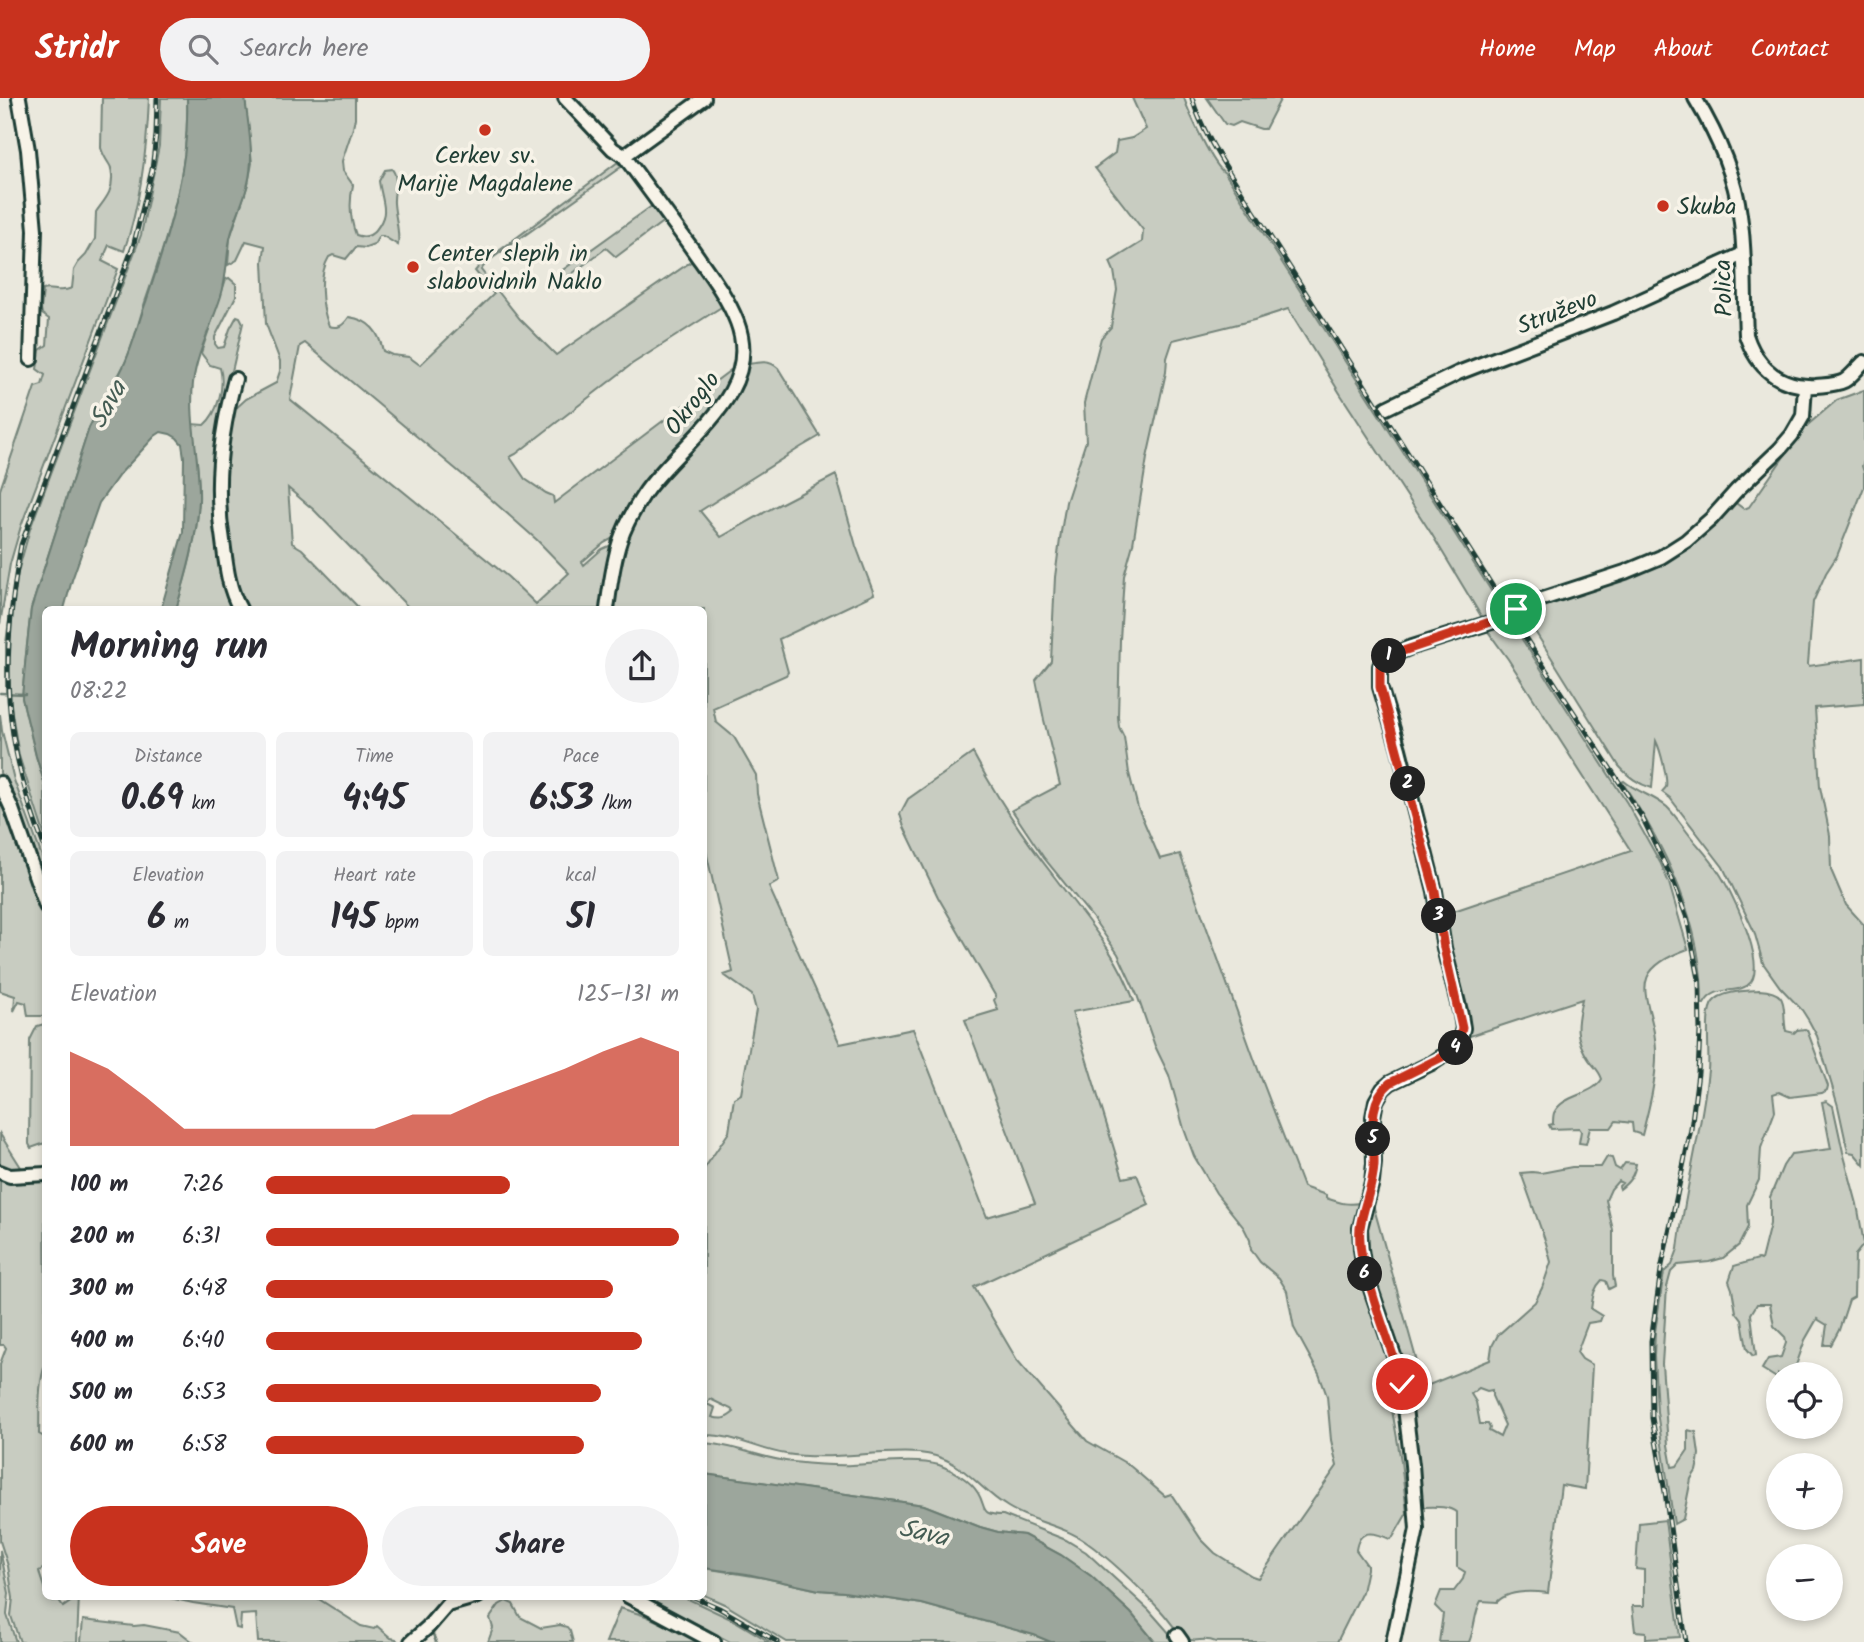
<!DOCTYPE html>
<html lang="en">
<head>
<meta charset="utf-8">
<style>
  :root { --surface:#fff; --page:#f2f2f3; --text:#2b2b33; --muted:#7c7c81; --accent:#c8321e }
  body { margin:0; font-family:Kalam,sans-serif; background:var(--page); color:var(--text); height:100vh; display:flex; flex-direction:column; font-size:26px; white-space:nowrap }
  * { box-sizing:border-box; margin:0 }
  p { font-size:23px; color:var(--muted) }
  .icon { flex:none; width:38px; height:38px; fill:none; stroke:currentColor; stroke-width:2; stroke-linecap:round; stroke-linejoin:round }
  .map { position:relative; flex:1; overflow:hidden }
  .drawer { position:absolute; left:42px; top:508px; width:665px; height:994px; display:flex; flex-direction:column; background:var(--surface); border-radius:10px; box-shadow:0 4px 10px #0003 }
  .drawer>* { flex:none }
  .buttons { position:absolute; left:1766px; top:1264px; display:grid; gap:14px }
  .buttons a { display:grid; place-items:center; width:77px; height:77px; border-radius:50%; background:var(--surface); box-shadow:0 4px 10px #0003; font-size:35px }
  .pin { position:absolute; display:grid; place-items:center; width:60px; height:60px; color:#fff; margin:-30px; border:4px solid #fff; border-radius:50%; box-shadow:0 2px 7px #0007 }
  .km { position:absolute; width:35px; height:35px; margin:-18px; border-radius:50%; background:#222; color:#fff; font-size:19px; line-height:35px; text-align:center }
  .round { display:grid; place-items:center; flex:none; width:74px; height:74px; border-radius:37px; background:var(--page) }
  .summary { display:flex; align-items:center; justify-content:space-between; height:119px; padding:0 28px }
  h1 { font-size:38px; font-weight:800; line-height:52px }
  .metrics { display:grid; grid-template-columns:repeat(3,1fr); gap:10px; height:119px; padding:7px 28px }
  .metrics div { display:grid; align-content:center; border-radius:10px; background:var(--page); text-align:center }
  .metrics b { font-size:35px; font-weight:800 }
  .metrics small { font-size:19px; font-weight:400 }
  .metrics p { font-size:19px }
  .chart { height:196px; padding:14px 28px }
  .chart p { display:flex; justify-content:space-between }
  .chart svg { width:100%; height:126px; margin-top:7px; fill:var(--accent); opacity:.7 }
  .button { display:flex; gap:14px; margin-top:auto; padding:14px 28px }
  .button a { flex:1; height:80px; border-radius:42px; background:var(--accent); color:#fff; font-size:28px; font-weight:800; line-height:80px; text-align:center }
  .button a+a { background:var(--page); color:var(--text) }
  ul { padding:0 28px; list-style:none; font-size:23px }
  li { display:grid; grid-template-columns:112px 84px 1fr; align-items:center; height:52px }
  li i { height:18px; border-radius:9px; background:var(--accent) }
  header { display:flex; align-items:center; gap:42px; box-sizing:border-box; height:98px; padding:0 35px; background:var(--accent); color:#fff }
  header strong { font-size:33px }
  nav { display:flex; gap:38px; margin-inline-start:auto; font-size:24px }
  .search { width:490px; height:63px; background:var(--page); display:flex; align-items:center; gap:18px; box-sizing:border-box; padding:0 24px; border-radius:38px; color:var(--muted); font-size:26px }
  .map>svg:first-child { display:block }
</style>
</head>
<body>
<header>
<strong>Stridr</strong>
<div class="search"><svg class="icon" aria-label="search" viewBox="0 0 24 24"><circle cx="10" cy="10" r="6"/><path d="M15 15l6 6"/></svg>Search here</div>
<nav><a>Home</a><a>Map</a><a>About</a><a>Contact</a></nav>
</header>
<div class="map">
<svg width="1864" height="1544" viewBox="0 0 1864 1544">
  <rect width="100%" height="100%" fill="#eae8dd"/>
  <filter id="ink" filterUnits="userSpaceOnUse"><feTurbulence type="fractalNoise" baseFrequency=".0143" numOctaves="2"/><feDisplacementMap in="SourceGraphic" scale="14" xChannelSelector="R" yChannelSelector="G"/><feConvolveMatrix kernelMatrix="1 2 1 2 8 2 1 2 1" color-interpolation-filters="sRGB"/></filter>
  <g filter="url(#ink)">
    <!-- green -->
    <g fill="#c8ccc1" stroke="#74847a" stroke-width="2" fill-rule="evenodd">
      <path d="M102,0h47c-2,52 -8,104 -25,153l-15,-6 -7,16 16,8 -97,257 -11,38 -10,60v-134l35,-103 7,-2 3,-10 -8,-6 3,-19 7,-5 2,-26 -7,-5 -1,-5 2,-19c9,-3 16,4 29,-2l2,-18 4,-7 8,-8 9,-16 1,-27c9,-13 17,-20 16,-37 -1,-6 0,-7 -3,-11 -4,-6 -6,-9 -8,-16z"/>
      <path d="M161,0h26c3,70 -19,138 -42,204 -7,21 -12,45 -22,65 -10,21 -24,40 -34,61l-58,181 -5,45 -4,44 14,58 9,29v52l-26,-81 -9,-55 -4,-9v-49l7,-53 17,-61 111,-294 18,-89z"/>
      <path d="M245,0h110v20l-2,10 -11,33 1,10 10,14c-4,17 -3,34 3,50 3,1 8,2 11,1 9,-2 18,-18 17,-27 0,-7 -4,-19 -5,-28l6,-11 7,-1c8,10 1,22 2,34 1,15 6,28 4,42l-15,-9h-4l-5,9 -8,3 -10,-1 -10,12 -13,-4 -4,2c-11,18 -8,49 0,69 9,3 14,0 20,-9 21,3 30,15 34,34l9,4 17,2 11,8 74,-71 -19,-23 5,-6 138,-103 3,5 -134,95 -6,8 39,49 36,36 139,-96 31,45 -94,60 -116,90 -6,3 15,22 21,14 7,3 1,7 182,-137 -12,30 -109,141 -11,6 -22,19 2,3 18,-16 14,-6 -13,66h-193l-96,-99 -26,-22 4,55 10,6 58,60h-184c11,-35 21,-71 23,-108 1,-26 -4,-52 -7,-77l12,1c14,-12 21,-39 16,-57l-10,-3 -9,-12 25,-74 3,-1 7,6v12l-21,41v7l3,4 6,-1 6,-18 7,-13 3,1 3,6 -18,79 -1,30 6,-1 3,-20 13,-12 30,-16 4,-12v-10l-14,-37 -3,-62 2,-16 -19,-5 -9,19 -9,5 2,-27 18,-54 4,-21zM305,245l171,143 61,54 32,33 -33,31 -28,-27 -218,-178 10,-53z"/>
      <path d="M1132,0h52c5,15 29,68 41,75l281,441 -22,7 -53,-88 -90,-138 -53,-86 -34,11 -81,20 -6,18 -1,14 -19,86 -14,86 -9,32 -4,64 -2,77 1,10 5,10 5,36 9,35 22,51 20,-5 80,221 43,112 23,8v3c14,5 23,8 38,4l-7,29 34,127 -3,4 4,11 3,17 -4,14 10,57 6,52 -14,24 -3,2c-16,-7 -31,-11 -34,11l11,15v4l-5,23 -25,50h-121c-12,-5 -17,0 -26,-2 -13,-5 -20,-20 -30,-30 -22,-24 -47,-49 -74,-68 -23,-17 -54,-20 -78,-35 -32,-19 -46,-51 -89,-54 -44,-3 -89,8 -133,1 -28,-4 -53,-20 -82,-19v-266l25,-37 5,-34 7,-4 15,-84 -4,-15 -28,-20 9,-3 -29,-130v-233h-94l15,-70 14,-25 18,-27 53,-57 24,-31 7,-12 8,-23c11,-2 20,-4 29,4l42,68 -19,11 -101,64 21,26 55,-31 60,-31 20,71 18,48 -95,45 9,33 -2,3 -73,33 3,14 18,15 22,38 1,19 22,87 -10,6 71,157 73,-15 74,188 48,-14 -70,-183 33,-10 -4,-10 2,-3 -58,-100 -34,-70 -4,-13 8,-15 65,-46c23,43 53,88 83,126 29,39 62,75 78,122l-62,11 51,166 14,-3 12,30 -175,82 43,73 70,81 42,24 36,31 6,-2 30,45 14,14 37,23 6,2 5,-6 74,-106 -6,-26 -4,-44 -8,-22 -25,-46 -7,-37 -8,-13 -19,-16 -5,-7 -4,-5 -1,-10 -6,-12 -28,-35 -22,-37 -10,-27 -15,-54 -14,-29 -18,-51 -19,-41 -26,-37 -48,-59 -32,-48 48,-25 -16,-65 -8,-40 15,-19 4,-84 6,-45 5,-30 20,-61 -2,-38 17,-65 10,-11 2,-14 4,-23 -3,-19 -4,-9 32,-20 1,-12 -48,-62 20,-15 2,-12 15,-3 14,-9zM710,1301l21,10 3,3c-8,7 -12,8 -22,5l3,-9 -8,-4z"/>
      <path d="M1207,0h74l-16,31h-4l-21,-7 -8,4 -7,-2z"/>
      <path d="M653,107l12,15 -49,37 -10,-9 -54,41 -6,-7z"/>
      <path d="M1864,292v71l-2,5 2,6v15l-27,69 -11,17 -13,29 -5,62 1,2 55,-8v46l-49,4 5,79 10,48 1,35 15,35 18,20v240l-10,-12 -6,-1 -10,-46 -21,-70 -8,-15 -7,-11 -22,-23 -17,-24 -9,-32 -31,-64 -53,-69 -8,-6c1,-2 3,-3 4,-5 2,-9 -6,-38 -10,-46l-4,47c-14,-4 -23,-11 -33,-22l-88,-141 -1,-10 6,-9 92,-32 105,-73 11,8 5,-2 54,-78 34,-29z"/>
      <path d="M1509,521l118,184 34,61 8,19 19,66c-70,25 -33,51 -32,101 1,28 -7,58 -14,85l-9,-3 -1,-9 -16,-2 -5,7h-21l-4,16 -7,-1 2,-12 -2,-3 -28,1 -2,-4 4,-1c0,-4 0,-8 1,-11 9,-19 38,-17 48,-34 -3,-9 -8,-12 -13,-19 -15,-22 -13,-36 -7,-61l-115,38 -3,-23 -18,-66 5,-3 -2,-4 -4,1 -3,-27 189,-64 -123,-192 -21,-29z"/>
      <path d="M0,616l2,17 12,49 31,85v19l-24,-71 -21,-40z"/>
      <path d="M1624,683c13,11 30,15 43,26 9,9 16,20 24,30 9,11 19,21 27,34 13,19 48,90 33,111 -12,15 -35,0 -47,22h-2c1,-81 -36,-156 -80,-222z"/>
      <path d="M0,702l34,88 11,38v217l-14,5 -2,-4 1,-104 7,-14 7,-2 -1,-8h-15l-2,-13 -7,-2 -5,10 1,-15 -15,-5z"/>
      <path d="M1759,892c33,2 22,17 27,41l8,2 3,-3 8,-1 2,1 21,56 -1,4 -5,3 -32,4 -11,-5 -6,2 2,17 -14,37 -2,32 -12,25 1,22 -9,18 -16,13 -14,4 -31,3 -7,7 -4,15 -5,77 6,81 4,22 5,-1 11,-16v-20l8,2 3,22 -1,8 -2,9 -5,8 -8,40 -9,5 -17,-112 -3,-56 1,-24 9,-60 8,-7 6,-16c7,-60 24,-119 30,-179 2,-16 -4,-58 5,-68 9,-11 32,-11 46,-12z"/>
      <path d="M1826,1003l7,5 10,46 14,52 7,40 -9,11 -1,42 -5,3 -10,30 -8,15h-7l3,-20 -10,-6 -12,21 -12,34h-15v5l-16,-10 6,-10 13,-2 5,-14 -1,-6 -11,-11 -4,-22h-13l-6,10 5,41 -3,1 -6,-7 -5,-29 -6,-8 -4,-23 -3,-8 5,-15 24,-7 3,1 9,-36v-27l13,-31 8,-12 40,-5 -9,-47z"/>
      <path d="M0,1036l24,38 -24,-3z"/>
      <path d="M1607,1059l5,1 3,9 5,3 5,-7 11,1c-2,12 -7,18 -16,25l-1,-3 3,-3 -4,-2 -7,8 -5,11 7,30v46l2,10 -6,3 -3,-8 -4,-1c-9,9 -9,17 -11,29l11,7 -2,5 -12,2 -11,29 5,7 10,6 -7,124 -24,-4 -13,108c-15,-2 -40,-3 -51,9l-16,-1c-7,12 -6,28 -12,41h-30l4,-28 -8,-8 6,-15h13l9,-12 2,-7 -8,-5v-54c-9,-8 -25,-6 -37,-6l-9,-86 -43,-151 -4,-36 8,-33 52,186 66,-27 2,-14 6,-11 37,-33 7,-14 9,-26 -5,-19 -25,-70 11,-1 9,1 31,-6h29zM1479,1290l8,3 5,-1v6l13,29 -5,12 -11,-6 1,-3 -2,-4h-8l-4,-22 -5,-8z"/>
      <path d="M0,1079h45l1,185c-9,24 -6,48 -7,72l7,4v129l-7,4c2,10 6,16 7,25h4l3,5 5,-1 5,7 16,-11 -2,46h-57l-9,-26 2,-18 -5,-32 -8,-25v-177l6,-16 -2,-3h-4z"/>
      <path d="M704,1345c32,2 58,16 89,19 19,2 40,4 59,3 26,-1 62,-7 87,0 14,5 31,15 39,28 9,15 1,22 25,22l63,25 20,12 63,58 28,32h-22l-24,-29 -40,-37 -30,-21 -37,-20 -26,-3 -18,-5 -56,-22 -220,-31z"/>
      <path d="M1665,1422l15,117 -34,2v-7l-11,-1 -3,-25h12v-36l-8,-1 3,-46z"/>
      <path d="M0,1452l9,43 -2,22 9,27h-16z"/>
      <path d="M704,1470l61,10 54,12 25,2 78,12 112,31 17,7h-264l-63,-38 -20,-9z"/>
      <path d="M161,1498h153l47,30 13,3 3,-3 14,12 5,1 2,3h-140l-2,-28 -15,1 -1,14 -4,-1 -4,-19 -39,-6z"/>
      <path d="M644,1498h38l53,25 35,21h-40z"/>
      <path d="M506,1503l7,3 7,13 21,11 19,-3 7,2 3,4 3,11h-85l5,-14 -3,-10 9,-13z"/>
      <path d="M620,1510l26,8 56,26h-96z"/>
      <path d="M83,1522l51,6 10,-1 36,7 13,10h-112z"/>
    </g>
    <!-- water -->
    <g fill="#9ca69c" stroke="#6a7c72" stroke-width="2">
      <path d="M187,0h58c3,28 10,57 3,85 -4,19 -14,36 -18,56 -4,19 -3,38 -9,57 -9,29 -24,56 -28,87 -4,39 7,77 6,117 -2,37 -12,73 -23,109h-15l22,-77 1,-75 -2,-13 -5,-6 -7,-4 -9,-2 -6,4 -36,39 -20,28 -27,77 -8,29h-18l-1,176 -9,-29 -14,-58 4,-44 5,-45 58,-181c10,-21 24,-40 34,-61 10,-20 15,-44 23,-65 22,-66 44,-134 41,-204z"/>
      <path d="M704,1376l220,31 56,22 18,5 26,3 37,20 30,21 40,37 24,29h-104l-17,-7 -112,-31 -78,-12 -25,-2 -72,-16 -43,-6z"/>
    </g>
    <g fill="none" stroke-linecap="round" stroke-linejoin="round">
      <!-- stream -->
      <g stroke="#6a7c72" stroke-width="2.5">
        <path d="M0,595l25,1"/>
        <path d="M431,1531l5,13"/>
      </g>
      <!-- minor casing -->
      <g stroke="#1f3d34" stroke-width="18">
        <g id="minor">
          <path d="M19,0l9,52 7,80 -4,129"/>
          <path d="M565,0l48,51 11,7"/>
          <path d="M1695,0c21,35 40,76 45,117 6,39 4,81 6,120 11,33 34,53 70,51 9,-1 20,-1 28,-5 7,-4 14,-14 20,-19"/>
          <path d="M235,281c-12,44 -19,90 -15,135 0,9 2,18 3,27 3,23 5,47 17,68"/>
          <path d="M1386,310l72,-35 155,-60 130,-59"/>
          <path d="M607,511c3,-22 6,-47 13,-68 5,-16 15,-33 24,-47 35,-52 121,-99 93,-172 -10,-26 -28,-49 -44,-72 -23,-32 -46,-63 -69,-94l80,-58"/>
          <path d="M0,685l12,26 34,97"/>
          <path d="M0,1074l10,4 36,-2"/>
          <path d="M628,1498l86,46"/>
          <path d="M1177,1537l5,7"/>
          <path d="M411,1544l17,-15 19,-22 31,-9"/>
          <path d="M1393,1544l24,-113 -5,-64 -10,-81 -7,-25 -31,-90 -3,-20 -1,-21 12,-46 2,-19 -1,-46 3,-16 7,-12 7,-6 44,-21 24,-16 5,-18 -2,-13 -17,-67 -9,-57 -36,-142 -19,-62v-21l3,-7 26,-11 102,-32 5,-7 17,-7 92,-30 36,-15 25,-16 25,-22 26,-29 43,-41 12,-14 11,-19 2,-30"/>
        </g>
      </g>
      <!-- minor -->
      <use href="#minor" stroke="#f7f3e8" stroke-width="12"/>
      <!-- rail casing -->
      <g stroke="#1f3d34" stroke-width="5">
        <g id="rail">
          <path d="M1192,0c10,34 32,66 51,96l287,451 112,172 31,64 14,37 12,61 1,52 -2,42 -7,56 -30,141 -10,71 1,77 13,74 21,150"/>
          <path d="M46,753c-44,-110 -46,-189 -25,-306l112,-298 19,-77 4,-35 1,-37"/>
          <path d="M692,1498l27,12 59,34"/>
        </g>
      </g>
      <!-- rail -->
      <use href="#rail" stroke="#f7f3e8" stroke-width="2.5" stroke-dasharray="8" stroke-linecap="butt"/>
    </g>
  </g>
  <g fill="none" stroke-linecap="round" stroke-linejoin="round" filter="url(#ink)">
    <!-- route casing -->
    <g stroke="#fff" stroke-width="14">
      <path id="route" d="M1402,1286c-9,-31 -21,-61 -30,-92 -7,-21 -14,-42 -12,-64 3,-22 13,-41 14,-63 1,-28 -9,-62 16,-82l58,-29 10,-8 4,-18 -18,-80 -9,-57 -55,-204v-21l3,-7 8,-4 120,-40 5,-6"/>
    </g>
    <!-- route -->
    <use href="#route" stroke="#c8321e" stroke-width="9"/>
  </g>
  <!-- markers -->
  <g fill="#c8321e" stroke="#f7f3e8" stroke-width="2.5">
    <circle cx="485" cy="32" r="7"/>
    <circle cx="1663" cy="108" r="7"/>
    <circle cx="413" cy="169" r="7"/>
  </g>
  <g text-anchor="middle" stroke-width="7" stroke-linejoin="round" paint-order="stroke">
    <!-- poi labels -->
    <g font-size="24" fill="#1f3d34" stroke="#f7f3e8" text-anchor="start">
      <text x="485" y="65" text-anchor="middle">Cerkev sv.<tspan x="485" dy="28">Marije Magdalene</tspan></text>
      <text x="1677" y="116">Skuba</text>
      <text x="427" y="163">Center slepih in<tspan x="427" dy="28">slabovidnih Naklo</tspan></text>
    </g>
    <!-- street labels -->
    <g font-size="24" fill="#1f3d34" stroke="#f7f3e8">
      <text transform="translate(1723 190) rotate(-92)" y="8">Polica</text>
      <text transform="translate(1557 214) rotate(-21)" y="8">Struževo</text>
      <text transform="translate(692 305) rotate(-52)" y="8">Okroglo</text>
    </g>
    <!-- water labels -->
    <g font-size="26" font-style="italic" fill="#445c53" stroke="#f7f3e8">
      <text transform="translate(107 306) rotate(-61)" y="9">Sava</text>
      <text transform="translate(924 1434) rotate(13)" y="9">Sava</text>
    </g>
  </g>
</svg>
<div class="buttons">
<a><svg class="icon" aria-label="locate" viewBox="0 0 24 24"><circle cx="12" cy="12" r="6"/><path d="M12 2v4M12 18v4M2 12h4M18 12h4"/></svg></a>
<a>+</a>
<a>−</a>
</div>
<div class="pin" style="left:1516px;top:511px;background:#1e9e55"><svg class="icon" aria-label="arrive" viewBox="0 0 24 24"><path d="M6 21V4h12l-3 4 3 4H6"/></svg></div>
<div class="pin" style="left:1402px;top:1286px;background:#d93025"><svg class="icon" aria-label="check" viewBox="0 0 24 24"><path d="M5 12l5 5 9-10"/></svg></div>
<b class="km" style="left:1389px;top:558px">1</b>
<b class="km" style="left:1408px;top:686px">2</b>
<b class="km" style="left:1439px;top:818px">3</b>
<b class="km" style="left:1456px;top:950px">4</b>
<b class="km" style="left:1373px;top:1041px">5</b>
<b class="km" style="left:1365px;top:1176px">6</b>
<section class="drawer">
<div class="summary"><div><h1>Morning run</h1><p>08:22</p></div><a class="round"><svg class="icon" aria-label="share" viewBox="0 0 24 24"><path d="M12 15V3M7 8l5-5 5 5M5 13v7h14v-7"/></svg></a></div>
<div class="metrics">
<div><p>Distance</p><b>0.69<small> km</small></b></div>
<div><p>Time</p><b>4:45</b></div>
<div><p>Pace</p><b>6:53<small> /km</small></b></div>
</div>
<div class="metrics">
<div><p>Elevation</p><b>6<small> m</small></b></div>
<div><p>Heart rate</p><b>145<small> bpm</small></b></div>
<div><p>kcal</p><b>51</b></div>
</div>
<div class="chart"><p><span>Elevation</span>125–131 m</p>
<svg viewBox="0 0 160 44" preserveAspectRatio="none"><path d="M0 44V11L10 17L20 27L30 38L40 38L50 38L60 38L70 38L80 38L90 33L100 33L110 27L120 22L130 17L140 11L150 6L160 11V44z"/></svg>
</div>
<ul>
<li><b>100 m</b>7:26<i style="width:59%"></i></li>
<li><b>200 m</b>6:31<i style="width:100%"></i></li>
<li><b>300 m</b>6:48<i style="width:84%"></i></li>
<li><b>400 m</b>6:40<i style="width:91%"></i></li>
<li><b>500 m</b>6:53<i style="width:81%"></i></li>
<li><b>600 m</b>6:58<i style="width:77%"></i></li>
</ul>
<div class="button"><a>Save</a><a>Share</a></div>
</section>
</div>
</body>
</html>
